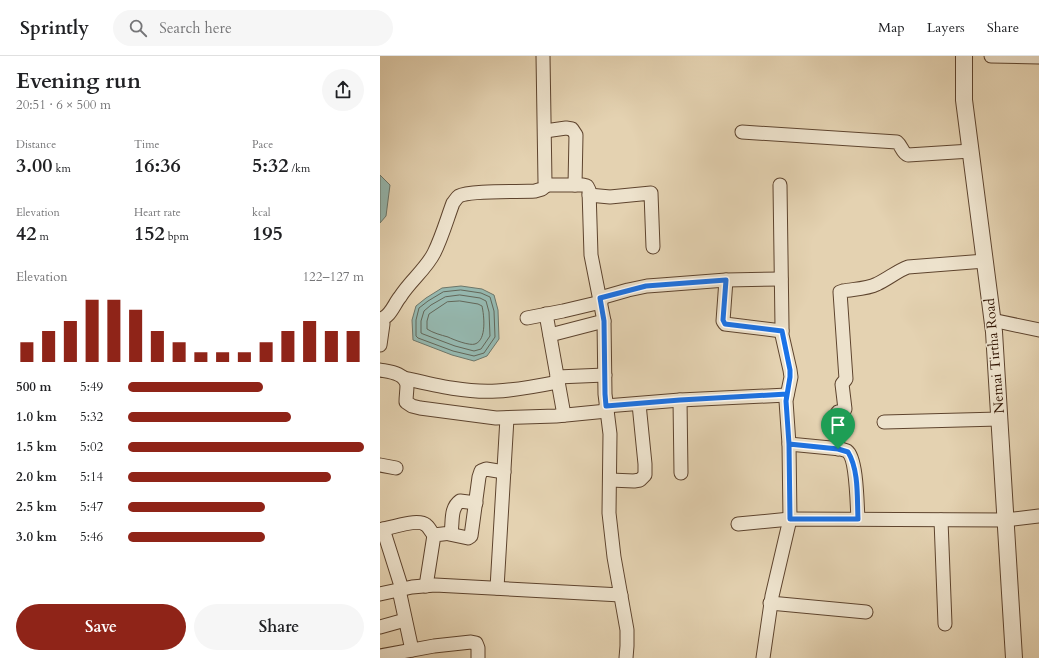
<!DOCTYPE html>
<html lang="en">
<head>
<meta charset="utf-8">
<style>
  :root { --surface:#fff; --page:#f6f6f6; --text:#202124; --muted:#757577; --line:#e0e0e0; --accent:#8f2418 }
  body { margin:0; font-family:Cardo,serif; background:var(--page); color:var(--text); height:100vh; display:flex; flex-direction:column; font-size:15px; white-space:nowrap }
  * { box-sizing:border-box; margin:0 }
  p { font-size:13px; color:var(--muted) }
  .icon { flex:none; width:22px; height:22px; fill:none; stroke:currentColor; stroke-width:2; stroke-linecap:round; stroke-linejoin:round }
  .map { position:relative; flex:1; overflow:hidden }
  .drawer { display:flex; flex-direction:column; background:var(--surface); width:380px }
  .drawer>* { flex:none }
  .pin { position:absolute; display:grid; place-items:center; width:34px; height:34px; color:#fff; margin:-41px -17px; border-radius:50% 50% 50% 0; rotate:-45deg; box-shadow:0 0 4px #0007 }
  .pin .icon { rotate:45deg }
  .round { display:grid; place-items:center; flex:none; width:42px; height:42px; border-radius:21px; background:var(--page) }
  .overview { display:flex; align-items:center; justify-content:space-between; height:68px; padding:0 16px }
  h1 { font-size:22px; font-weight:700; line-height:30px }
  .figures { display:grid; grid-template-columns:repeat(3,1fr); gap:6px; height:68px; padding:4px 16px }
  .figures div { display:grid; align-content:center }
  .figures b { font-size:20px; font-weight:700 }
  .figures small { font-size:11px; font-weight:400 }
  .figures p { font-size:11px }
  .chart { height:112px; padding:8px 16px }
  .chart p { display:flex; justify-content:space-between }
  .chart svg { width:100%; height:72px; margin-top:4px; stroke:var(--accent); stroke-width:6 }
  .cta { display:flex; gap:8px; margin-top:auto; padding:8px 16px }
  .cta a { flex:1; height:46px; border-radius:24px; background:var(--accent); color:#fff; font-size:16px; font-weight:700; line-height:46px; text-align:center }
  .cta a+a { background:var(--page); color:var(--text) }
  ul { padding:0 16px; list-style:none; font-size:13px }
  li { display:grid; grid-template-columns:64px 48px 1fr; align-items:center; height:30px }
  li i { height:10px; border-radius:5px; background:var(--accent) }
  header { display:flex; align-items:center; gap:24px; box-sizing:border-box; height:56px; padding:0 20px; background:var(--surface); border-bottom:1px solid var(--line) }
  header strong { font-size:19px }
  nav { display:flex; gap:22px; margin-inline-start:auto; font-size:14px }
  .search { width:280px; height:36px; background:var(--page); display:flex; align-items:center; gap:10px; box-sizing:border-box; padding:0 14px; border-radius:22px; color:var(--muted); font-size:15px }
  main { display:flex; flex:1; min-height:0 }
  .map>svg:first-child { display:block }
</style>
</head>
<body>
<header>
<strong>Sprintly</strong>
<div class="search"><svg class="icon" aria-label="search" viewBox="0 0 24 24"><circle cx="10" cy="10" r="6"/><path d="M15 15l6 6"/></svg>Search here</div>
<nav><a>Map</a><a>Layers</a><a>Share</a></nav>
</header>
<main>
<section class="drawer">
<div class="overview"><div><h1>Evening run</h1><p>20:51 · 6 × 500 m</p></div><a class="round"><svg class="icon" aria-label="share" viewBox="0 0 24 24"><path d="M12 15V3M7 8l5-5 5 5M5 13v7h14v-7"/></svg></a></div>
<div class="figures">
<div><p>Distance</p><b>3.00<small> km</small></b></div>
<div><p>Time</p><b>16:36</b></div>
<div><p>Pace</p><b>5:32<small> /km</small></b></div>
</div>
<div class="figures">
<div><p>Elevation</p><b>42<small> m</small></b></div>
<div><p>Heart rate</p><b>152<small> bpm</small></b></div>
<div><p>kcal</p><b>195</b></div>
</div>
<div class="chart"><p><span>Elevation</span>122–127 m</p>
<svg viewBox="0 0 160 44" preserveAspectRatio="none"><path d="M5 44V32M15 44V25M25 44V19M35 44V6M45 44V6M55 44V12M65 44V25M75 44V32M85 44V38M95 44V38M105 44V38M115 44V32M125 44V25M135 44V19M145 44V25M155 44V25"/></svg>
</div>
<ul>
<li><b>500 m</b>5:49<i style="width:57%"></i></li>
<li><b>1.0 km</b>5:32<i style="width:69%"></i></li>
<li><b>1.5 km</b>5:02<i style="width:100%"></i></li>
<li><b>2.0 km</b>5:14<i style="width:86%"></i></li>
<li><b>2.5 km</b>5:47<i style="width:58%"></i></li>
<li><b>3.0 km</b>5:46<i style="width:58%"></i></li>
</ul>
<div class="cta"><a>Save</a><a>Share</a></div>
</section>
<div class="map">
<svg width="659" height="602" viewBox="0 0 659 602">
  <rect width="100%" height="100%" fill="#e4d2b1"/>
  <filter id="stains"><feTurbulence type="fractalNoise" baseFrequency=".005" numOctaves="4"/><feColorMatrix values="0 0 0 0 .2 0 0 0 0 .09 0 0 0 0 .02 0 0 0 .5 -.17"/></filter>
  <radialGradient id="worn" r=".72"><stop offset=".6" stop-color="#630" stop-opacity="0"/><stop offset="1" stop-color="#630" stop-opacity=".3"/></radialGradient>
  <!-- water -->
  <g fill="#95b7ae" stroke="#6d7669">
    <path d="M0,119l10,10 -4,31 -6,7z"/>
    <path d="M81,230l21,3 12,6 4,15 1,29 -12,17 -13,5 -22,-6 -39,-15 -1,-20 4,-14 10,-8 16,-10z"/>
  </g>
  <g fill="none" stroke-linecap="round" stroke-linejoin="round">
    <!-- shore -->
    <g stroke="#636658" stroke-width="1">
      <path d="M81,234l20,3 9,4 4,14 1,26 -11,16 -10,3 -21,-5 -35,-13 -2,-2v-16l3,-12 9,-7 15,-9z"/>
      <path d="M80,239l20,3 6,3 3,11 1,24 -9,13 -7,2 -19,-5 -32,-12 -2,-1v-12l3,-10 7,-6 14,-8z"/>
      <path d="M80,245l18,3 4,2c2,9 5,34 -7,38 -5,2 -21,-4 -27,-7 -7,-2 -15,-4 -21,-8v-8l2,-7 18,-12z"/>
    </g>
    <!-- minor casing -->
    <g stroke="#5e442e" stroke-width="15">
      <g id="minor">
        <path d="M163,0l2,126 2,3h36l4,1 2,4 2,65 13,66 1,73 5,40 -1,79 5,44 13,73v16l-1,12"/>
        <path d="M611,0l48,1"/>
        <path d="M165,75l21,-3 6,1 4,6 -1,50"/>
        <path d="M362,76l155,10c5,4 5,11 11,13l63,-4"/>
        <path d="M209,139l21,2 41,-4 2,54"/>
        <path d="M346,224l-3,41 2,3 57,7"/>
        <path d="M220,242l28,-8 19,-4 14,-1 65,-5 55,-1"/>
        <path d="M166,258l18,101"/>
        <path d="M147,262l36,-7 38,-9"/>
        <path d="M0,263c10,-1 14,-15 20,-22 10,-16 26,-28 34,-44 8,-16 13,-34 19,-50 2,-2 3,-5 6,-7 10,-6 62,-4 76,-5l7,-2 5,-4"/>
        <path d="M612,264l47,10"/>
        <path d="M170,279l54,-14"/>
        <path d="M0,289l3,-21 -1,-5"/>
        <path d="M0,314c10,2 25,3 27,15 0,6 -1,11 -1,17l6,4 8,2 76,10 60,-2 51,-5"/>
        <path d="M177,321l48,-2"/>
        <path d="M24,322c30,7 62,15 93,13 20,-1 41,-5 61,-9"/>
        <path d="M300,344l1,73"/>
        <path d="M226,350l74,-6 107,-5"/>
        <path d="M504,366l115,-3"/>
        <path d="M409,388l52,5c2,1 4,1 6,2 10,7 10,55 11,68"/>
        <path d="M458,393l-2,-34 2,-3 6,-1 1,-2 -3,-25 4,-5 -6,-87 3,-1c11,-2 24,-2 34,-7 11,-5 20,-13 31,-17l77,-6"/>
        <path d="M0,409l16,3"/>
        <path d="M230,424l24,1 6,-1 5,-5v-11l-6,-60"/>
        <path d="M561,464l4,104"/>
        <path d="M358,468l52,-5 215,1 34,-4"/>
        <path d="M3,473l19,60"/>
        <path d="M0,474c10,-2 38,-12 46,-5 3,2 5,7 8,10"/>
        <path d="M69,478l19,4 3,-2 8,-59 2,-6 5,-2 18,3"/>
        <path d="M46,530l8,-51 17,-2c2,-11 -1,-25 9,-32l16,2"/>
        <path d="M117,532l10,-170"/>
        <path d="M19,534l13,60"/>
        <path d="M0,538l32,-7 23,-2 186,10"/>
        <path d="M390,547l96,9"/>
        <path d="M0,571l25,-7"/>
        <path d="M0,600l54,-10 37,-4 5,1 2,5v10"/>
        <path d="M383,602l9,-62 18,-77 -1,-75 -3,-43 5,-24 -1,-7 -8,-35v-9l-2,-141"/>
      </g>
    </g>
    <!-- tertiary casing -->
    <g stroke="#5e442e" stroke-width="18">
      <path id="tertiary" d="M584,0v44l30,232 20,326"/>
    </g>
    <!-- minor -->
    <use href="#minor" stroke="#ede2cc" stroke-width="13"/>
    <!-- tertiary -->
    <use href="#tertiary" stroke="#ede2cc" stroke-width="16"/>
  </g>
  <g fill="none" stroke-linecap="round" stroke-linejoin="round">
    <!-- route casing -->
    <g stroke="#fff" stroke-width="8">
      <path id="route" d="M458,393l-49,-5 -3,-43 1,-7 -107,6 -74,6 -1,-12 -1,-73 -4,-23 46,-12 80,-6 -3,40 2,4 57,7 8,39v7l-4,24 3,43 1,75h68c-1,-21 1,-49 -10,-67l-10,-3"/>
    </g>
    <!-- route -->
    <use href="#route" stroke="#1a73e8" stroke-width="5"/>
  </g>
  <g text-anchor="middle" stroke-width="3" stroke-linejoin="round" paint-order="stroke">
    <!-- street labels -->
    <g font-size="14" fill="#311402" stroke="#ede2cc">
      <text transform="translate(614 300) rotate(-95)" y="5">Nemai Tirtha Road</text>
    </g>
  </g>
  <rect width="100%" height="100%" filter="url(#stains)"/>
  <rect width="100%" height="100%" fill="url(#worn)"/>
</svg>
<div class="pin" style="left:458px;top:393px;background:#1e9e55"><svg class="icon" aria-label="arrive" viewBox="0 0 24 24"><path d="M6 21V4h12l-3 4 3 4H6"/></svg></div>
</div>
</main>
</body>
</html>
